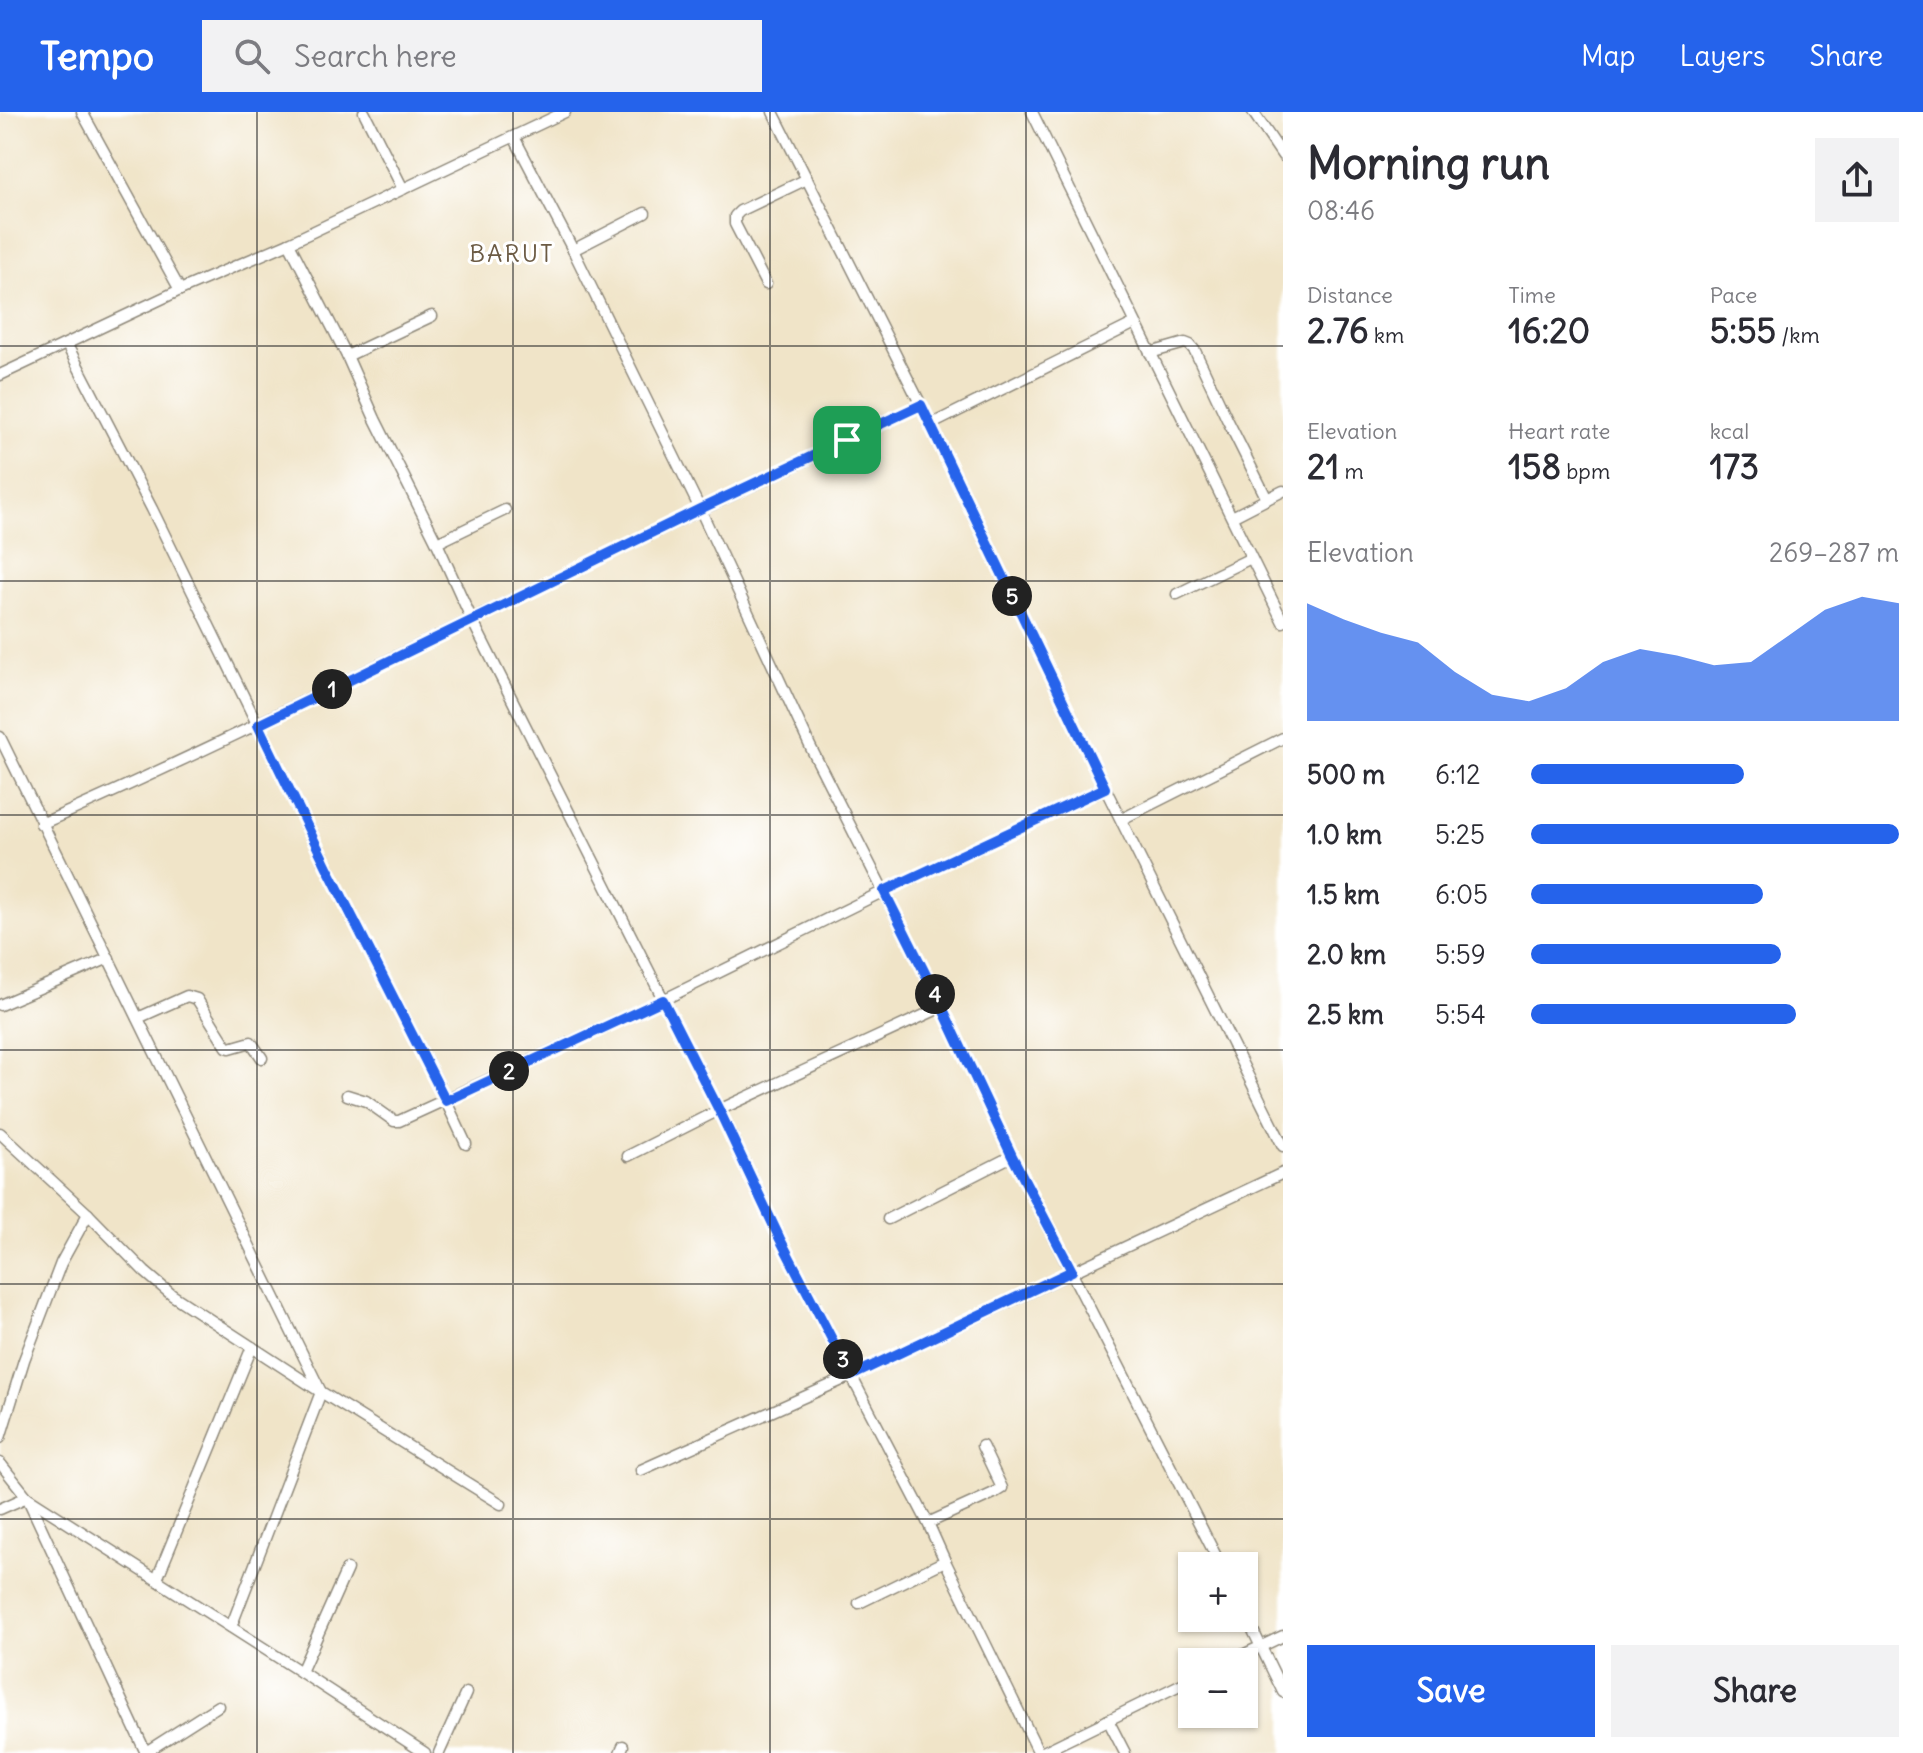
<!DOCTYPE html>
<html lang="en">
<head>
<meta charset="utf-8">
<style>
  :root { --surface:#fff; --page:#f2f2f3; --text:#2b2b33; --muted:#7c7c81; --accent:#2563eb }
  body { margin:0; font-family:Delius,sans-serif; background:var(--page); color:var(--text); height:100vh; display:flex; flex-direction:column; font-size:30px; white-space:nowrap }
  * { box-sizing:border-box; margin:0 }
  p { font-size:26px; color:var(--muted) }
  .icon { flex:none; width:44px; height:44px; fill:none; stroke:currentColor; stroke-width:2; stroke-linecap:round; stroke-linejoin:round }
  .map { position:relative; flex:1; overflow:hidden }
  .panel { display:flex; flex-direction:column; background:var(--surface); width:640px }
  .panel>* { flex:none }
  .fabs { position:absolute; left:1178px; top:1440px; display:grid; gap:16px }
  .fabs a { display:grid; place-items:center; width:80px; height:80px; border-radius:0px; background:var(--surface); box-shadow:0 2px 6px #0004; font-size:40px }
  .pin { position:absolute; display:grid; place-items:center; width:68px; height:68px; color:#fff; margin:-34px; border-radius:16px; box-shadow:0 4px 12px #0006 }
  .km { position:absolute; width:40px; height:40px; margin:-20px; border-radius:50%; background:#222; color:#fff; font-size:22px; line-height:40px; text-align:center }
  .round { display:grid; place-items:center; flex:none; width:84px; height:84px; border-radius:0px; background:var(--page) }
  .overview { display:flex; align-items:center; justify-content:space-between; height:136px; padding:0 24px }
  h1 { font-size:44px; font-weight:700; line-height:60px }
  .figures { display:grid; grid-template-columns:repeat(3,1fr); gap:12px; height:136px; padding:8px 24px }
  .figures div { display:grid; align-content:center }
  .figures b { font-size:34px; font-weight:700 }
  .figures small { font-size:22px; font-weight:400 }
  .figures p { font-size:22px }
  .chart { height:224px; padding:16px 24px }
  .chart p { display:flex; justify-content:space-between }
  .chart svg { width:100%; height:144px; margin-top:8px; fill:var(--accent); opacity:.7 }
  .button { display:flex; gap:16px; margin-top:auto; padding:16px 24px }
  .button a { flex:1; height:92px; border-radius:0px; background:var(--accent); color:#fff; font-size:32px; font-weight:700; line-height:92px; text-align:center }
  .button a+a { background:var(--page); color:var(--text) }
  ul { padding:0 24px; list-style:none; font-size:26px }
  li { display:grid; grid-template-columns:128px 96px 1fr; align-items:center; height:60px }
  li i { height:20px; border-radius:10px; background:var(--accent) }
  header { display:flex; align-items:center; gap:48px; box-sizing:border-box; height:112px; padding:0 40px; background:var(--accent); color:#fff }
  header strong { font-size:38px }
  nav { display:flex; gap:44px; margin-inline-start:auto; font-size:28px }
  .search { width:560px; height:72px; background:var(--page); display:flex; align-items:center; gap:20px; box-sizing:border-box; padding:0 28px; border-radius:0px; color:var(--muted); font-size:30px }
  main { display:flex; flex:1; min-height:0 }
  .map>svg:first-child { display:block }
</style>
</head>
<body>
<header>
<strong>Tempo</strong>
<div class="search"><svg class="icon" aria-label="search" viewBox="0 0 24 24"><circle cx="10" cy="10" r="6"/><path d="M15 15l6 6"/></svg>Search here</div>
<nav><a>Map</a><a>Layers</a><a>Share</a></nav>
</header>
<main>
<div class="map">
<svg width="1283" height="1641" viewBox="0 0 1283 1641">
  <rect width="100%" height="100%" fill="#fff"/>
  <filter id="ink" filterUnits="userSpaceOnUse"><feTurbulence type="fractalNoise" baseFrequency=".0125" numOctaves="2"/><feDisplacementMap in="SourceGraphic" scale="16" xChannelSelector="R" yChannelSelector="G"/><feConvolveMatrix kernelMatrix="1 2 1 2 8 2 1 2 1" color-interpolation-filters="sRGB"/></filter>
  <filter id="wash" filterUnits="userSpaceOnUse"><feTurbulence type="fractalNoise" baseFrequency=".006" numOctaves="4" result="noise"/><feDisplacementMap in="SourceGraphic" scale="32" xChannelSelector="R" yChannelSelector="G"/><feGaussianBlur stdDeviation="1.8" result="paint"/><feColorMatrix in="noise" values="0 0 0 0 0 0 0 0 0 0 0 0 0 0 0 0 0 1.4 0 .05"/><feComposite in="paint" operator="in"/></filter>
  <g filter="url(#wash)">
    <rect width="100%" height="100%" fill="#f0e4c8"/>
  </g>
  <g filter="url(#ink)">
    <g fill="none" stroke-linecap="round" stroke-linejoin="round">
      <!-- minor casing -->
      <g stroke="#8e887a" stroke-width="13">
        <g id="minor">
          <path d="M82,0l98,178"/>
          <path d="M364,0l39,77 162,-77"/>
          <path d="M773,0l148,293 184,383 178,358"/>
          <path d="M1032,0l251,510"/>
          <path d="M1253,0l30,44"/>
          <path d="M514,25l59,113 127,259 111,239 131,259 70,149 209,410"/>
          <path d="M289,131l58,113 28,63 62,124 35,77 247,490 61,129 148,284 17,38 94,192"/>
          <path d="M573,138l72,-37"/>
          <path d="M766,172l-31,-60v-8l5,-5 67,-32"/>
          <path d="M67,233l85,164 175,358 109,213 30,64"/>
          <path d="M1150,241l35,-10 5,2 5,6 32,68 40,80 -35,18"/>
          <path d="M347,244l85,-40"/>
          <path d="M0,263l180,-85 109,-47 114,-54"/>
          <path d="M930,313l205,-102"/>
          <path d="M1267,387l16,-8"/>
          <path d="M437,431l68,-33"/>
          <path d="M1177,482l74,-36"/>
          <path d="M0,625l321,655 -90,235"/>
          <path d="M1122,707l161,-81"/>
          <path d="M41,712c146,-64 289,-135 432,-205 149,-72 298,-143 448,-214"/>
          <path d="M0,893l109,-47"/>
          <path d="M138,906l49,-22 10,3 30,48 3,1 21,-6 11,16"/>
          <path d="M347,983l19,6 28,20h5l264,-121 221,-109 221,-103"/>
          <path d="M0,1021l88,81 57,58 27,23 149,97 180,112"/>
          <path d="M628,1044l91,-46 223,-103"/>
          <path d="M888,1107l124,-63"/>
          <path d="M0,1326l24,-78 37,-97 27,-49"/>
          <path d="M0,1351l27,34 119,256"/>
          <path d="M641,1358l210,-94 432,-203"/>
          <path d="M0,1397l27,-12 274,175 124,81"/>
          <path d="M928,1411l66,-30 8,-5 -20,-42"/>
          <path d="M157,1467l95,-232"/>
          <path d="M859,1491l86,-42"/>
          <path d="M1244,1500l39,80"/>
          <path d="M1228,1550l55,-26"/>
          <path d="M301,1560l46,-103"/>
          <path d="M1108,1608l17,33"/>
          <path d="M146,1640l72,-46"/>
          <path d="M439,1641l27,-60"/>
          <path d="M620,1641l3,-7"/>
          <path d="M1041,1641l151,-74"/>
        </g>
      </g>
      <!-- minor -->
      <use href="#minor" stroke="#fff" stroke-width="10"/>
    </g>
  </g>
  <g fill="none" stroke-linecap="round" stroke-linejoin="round" filter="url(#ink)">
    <!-- route casing -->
    <g stroke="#fff" stroke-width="16">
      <path id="route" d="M921,293l184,383 -221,103 58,116 70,149 60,115 -221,105 -71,-137 -61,-129 -56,-110 -217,101 -119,-234 -69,-142 442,-216z"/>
    </g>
    <!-- route -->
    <use href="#route" stroke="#2563eb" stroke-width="10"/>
  </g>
  <!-- grid -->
  <path fill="none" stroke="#2b2b2b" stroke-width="2" stroke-opacity="0.55" d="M257,0v1641M513,0v1641M770,0v1641M1026,0v1641M0,234h1283M0,469h1283M0,703h1283M0,938h1283M0,1172h1283M0,1407h1283"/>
  <g text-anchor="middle" stroke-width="6" stroke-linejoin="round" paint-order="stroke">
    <!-- quarter labels -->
    <g font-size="24" letter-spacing="2" fill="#6c5b44" stroke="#fff">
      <text x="512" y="150">BARUT</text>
    </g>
  </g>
</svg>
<div class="fabs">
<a>+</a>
<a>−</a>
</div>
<div class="pin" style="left:847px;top:328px;background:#1e9e55"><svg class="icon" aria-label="arrive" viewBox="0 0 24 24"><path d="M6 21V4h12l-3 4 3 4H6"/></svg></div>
<b class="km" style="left:332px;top:577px">1</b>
<b class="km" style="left:509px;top:959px">2</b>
<b class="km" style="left:843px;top:1247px">3</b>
<b class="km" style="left:935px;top:882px">4</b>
<b class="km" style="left:1012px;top:484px">5</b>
</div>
<section class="panel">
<div class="overview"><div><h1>Morning run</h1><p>08:46</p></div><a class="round"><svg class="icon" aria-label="share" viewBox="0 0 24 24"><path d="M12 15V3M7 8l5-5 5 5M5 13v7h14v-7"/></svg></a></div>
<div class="figures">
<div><p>Distance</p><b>2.76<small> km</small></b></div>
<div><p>Time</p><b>16:20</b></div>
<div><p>Pace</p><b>5:55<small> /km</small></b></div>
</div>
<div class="figures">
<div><p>Elevation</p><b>21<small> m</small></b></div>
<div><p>Heart rate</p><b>158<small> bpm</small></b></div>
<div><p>kcal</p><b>173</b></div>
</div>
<div class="chart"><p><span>Elevation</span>269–287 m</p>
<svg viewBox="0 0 160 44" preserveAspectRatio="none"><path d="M0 44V8L10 13L20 17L30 20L40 29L50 36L60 38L70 34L80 26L90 22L100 24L110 27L120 26L130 18L140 10L150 6L160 8V44z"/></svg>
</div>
<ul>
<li><b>500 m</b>6:12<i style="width:58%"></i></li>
<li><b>1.0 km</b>5:25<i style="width:100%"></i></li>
<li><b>1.5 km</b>6:05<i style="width:63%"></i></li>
<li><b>2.0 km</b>5:59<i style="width:68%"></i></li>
<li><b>2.5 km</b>5:54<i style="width:72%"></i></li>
</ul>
<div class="button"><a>Save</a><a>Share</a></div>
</section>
</main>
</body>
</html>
